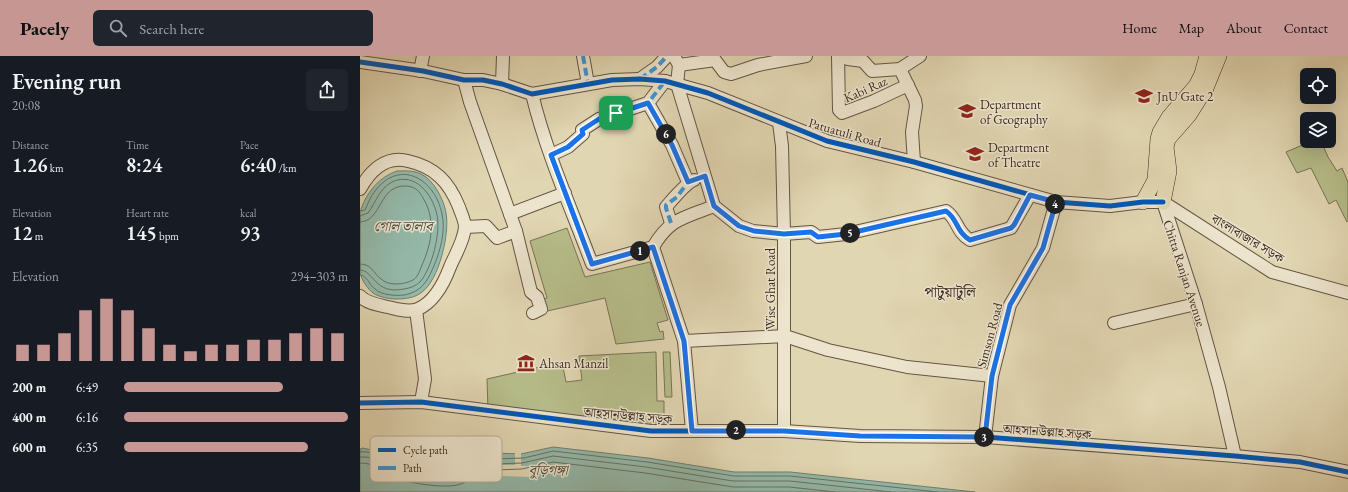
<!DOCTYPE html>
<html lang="en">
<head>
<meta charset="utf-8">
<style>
  :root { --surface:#171b24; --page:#20242c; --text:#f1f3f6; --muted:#9ea1a6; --accent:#c59692 }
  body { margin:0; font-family:"EB Garamond","Noto Serif Bengali",serif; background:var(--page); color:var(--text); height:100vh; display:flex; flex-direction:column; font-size:15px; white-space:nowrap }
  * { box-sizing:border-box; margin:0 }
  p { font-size:13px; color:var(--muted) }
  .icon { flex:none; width:22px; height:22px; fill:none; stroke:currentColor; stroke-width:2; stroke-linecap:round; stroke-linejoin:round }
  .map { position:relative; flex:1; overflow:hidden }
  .drawer { display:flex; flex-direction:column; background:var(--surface); width:360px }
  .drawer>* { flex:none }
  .buttons { position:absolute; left:940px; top:12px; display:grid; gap:8px }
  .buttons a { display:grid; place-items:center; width:36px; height:36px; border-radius:6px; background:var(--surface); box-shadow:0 4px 16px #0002; font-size:20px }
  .pin { position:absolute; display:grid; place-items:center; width:34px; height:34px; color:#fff; margin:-17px; border-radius:8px; box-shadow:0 2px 6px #0006 }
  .km { position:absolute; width:20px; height:20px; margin:-10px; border-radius:50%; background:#222; color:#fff; font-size:11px; line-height:20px; text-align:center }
  .round { display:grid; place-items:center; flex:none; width:42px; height:42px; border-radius:6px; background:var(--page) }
  .head { display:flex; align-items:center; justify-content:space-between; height:68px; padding:0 12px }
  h1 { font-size:22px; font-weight:600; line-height:30px }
  .figures { display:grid; grid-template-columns:repeat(3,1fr); gap:6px; height:68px; padding:4px 12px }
  .figures div { display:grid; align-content:center }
  .figures b { font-size:20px; font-weight:600 }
  .figures small { font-size:11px; font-weight:400 }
  .figures p { font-size:11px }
  .chart { height:112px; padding:8px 12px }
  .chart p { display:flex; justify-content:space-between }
  .chart svg { width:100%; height:72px; margin-top:4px; stroke:var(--accent); stroke-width:6 }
  ul { padding:0 12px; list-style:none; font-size:13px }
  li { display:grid; grid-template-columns:64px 48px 1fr; align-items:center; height:30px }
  li i { height:10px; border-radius:5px; background:var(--accent) }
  header { display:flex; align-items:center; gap:24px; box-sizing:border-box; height:56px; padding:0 20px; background:var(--accent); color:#111 }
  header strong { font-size:19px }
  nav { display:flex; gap:22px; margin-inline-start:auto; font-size:14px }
  .search { width:280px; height:36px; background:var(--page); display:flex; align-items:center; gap:10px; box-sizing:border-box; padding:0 14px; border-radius:6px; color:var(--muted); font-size:15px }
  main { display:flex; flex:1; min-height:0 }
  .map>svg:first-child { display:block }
</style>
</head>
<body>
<header>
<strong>Pacely</strong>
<div class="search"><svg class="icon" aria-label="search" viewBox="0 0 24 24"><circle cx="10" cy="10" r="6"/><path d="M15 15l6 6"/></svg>Search here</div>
<nav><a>Home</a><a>Map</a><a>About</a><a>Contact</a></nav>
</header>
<main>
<section class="drawer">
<div class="head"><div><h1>Evening run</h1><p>20:08</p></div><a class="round"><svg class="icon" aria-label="share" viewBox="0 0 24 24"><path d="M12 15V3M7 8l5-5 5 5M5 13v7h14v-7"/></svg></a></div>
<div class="figures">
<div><p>Distance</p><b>1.26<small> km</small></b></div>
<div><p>Time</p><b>8:24</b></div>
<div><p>Pace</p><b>6:40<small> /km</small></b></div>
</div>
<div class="figures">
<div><p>Elevation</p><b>12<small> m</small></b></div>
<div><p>Heart rate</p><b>145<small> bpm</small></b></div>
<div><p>kcal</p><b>93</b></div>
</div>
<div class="chart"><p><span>Elevation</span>294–303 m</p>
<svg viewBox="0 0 160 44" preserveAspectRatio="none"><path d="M5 44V34M15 44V34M25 44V27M35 44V13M45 44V6M55 44V13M65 44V24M75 44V34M85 44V38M95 44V34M105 44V34M115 44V31M125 44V31M135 44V27M145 44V24M155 44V27"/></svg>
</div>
<ul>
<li><b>200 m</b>6:49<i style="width:71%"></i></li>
<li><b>400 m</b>6:16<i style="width:100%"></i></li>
<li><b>600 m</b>6:35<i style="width:82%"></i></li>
</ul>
</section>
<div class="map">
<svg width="988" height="436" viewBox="0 0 988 436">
  <rect width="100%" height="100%" fill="#e1d6b2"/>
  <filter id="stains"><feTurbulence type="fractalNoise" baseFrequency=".005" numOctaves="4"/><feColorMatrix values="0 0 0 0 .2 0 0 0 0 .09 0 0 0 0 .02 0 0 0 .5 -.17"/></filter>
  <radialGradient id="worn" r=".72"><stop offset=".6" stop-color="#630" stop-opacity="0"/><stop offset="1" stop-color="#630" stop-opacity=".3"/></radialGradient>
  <!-- green -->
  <g fill="#b6bd8a" stroke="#787455">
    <path d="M952,85h9l7,16 9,14 5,-3 6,14v39l-1,1 -11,-22 -7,4 -18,-36 -14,5 -11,-21z"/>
    <path d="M207,172l18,49 65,-15 18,58 -11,3 3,9 3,-1 1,8 -48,5 -11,-46 -62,14 -4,-11 8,-3 -17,-57z"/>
    <path d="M296,296l1,49h7v25l-176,-16 -1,-31 75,-17 4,20 16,-2 -3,-24z"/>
    <path d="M303,296h7l2,45h-7z"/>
  </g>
  <!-- water -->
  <g fill="#94b9aa" stroke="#708073">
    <path d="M37,115c8,0 16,-1 24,3 13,6 23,26 25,39 4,20 -7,67 -24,79 -7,6 -17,7 -26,7 -7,0 -17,-2 -23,-6 -5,-4 -10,-11 -12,-17 -1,-7 -1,-60 0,-67 6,-17 18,-32 36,-38z"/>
    <path d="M193,391l95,11 86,14h56l185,20h-615v-43l3,-1 21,5 13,10 10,3 48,5 4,-15 6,-4 56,2z"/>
  </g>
  <!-- pier -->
  <path fill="#e1d6b2" d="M161,396v14h10v11l-30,-1v-11h14v-12z"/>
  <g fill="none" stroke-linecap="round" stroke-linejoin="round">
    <!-- shore -->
    <g stroke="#687265" stroke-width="1">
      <path d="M0,155l5,-1c3,-6 5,-13 10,-19 25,-33 60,-12 67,23 4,17 -2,38 -9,54 -6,14 -12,24 -29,27 -9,1 -23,0 -29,-6 -6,-4 -8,-14 -15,-14"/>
      <path d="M0,160l8,-3c8,-11 11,-24 24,-31 23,-11 41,13 45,33 4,17 -5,53 -17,67 -4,4 -10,6 -16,7 -30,6 -30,-19 -44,-19"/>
      <path d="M0,166c23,-1 18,-38 47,-36 9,1 12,5 16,12 13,21 9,45 -1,67 -2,5 -4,12 -9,15 -9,5 -25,6 -32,-1 -8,-6 -9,-15 -21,-15"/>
      <path d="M0,396c8,-1 20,2 27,7 4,2 6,6 10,8 16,8 41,9 59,8l3,-3 2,-13 10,-4 24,4 29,-1 29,-7 94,11 87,14h56l148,16"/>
      <path d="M0,401c18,-1 20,7 33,14 12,6 52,11 65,8l5,-5 3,-11 3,-2 26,3 27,-1 31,-7 93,11 87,14h57l101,11"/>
      <path d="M0,407c18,0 19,9 33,14 14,6 60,14 72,5l7,-15 22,3 28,-1 31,-7 92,11 88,14h56l46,5"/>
    </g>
    <!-- minor casing -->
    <g stroke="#645544" stroke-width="14">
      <g id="minor">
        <path d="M223,0l5,28"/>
        <path d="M314,0l5,9 -2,19 37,122 25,20 14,5 31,3 27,-2 7,5 28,-3 100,-23c12,8 10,21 24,29l41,-12 19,-33"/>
        <path d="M478,0l1,54 3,3 32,-12 34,-16"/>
        <path d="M478,0l10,3 15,2 9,10 28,-2 20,-13"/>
        <path d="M0,6l63,9 41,9h19l19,4 30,10 80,-14 28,-1 25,2 43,12 119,48 87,21 142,40 54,4 33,-4h20"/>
        <path d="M319,9l36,-5 9,12 7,2 27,-9 48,-9"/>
        <path d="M540,13l15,31 1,6 -4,26 2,30"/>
        <path d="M60,15l3,-15"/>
        <path d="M280,23l17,-12 10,-11"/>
        <path d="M104,24l6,22 46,129 15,61 6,5 4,12 -8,4"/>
        <path d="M142,28l1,-28"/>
        <path d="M172,38c14,58 39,114 60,170l61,-17 31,94 8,90"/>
        <path d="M288,47l24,42 16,37"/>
        <path d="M419,67l3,23 2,88v197"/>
        <path d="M191,99l17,-8 15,-13 -1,-4 17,-11 49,-16 17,-22"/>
        <path d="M0,133c10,-18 26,-34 48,-28 27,6 41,21 51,46 2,6 6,14 6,20 -1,14 -10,28 -15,40 -6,16 -16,35 -32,42 -9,4 -22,0 -30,-2 -9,-2 -22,-4 -28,-11"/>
        <path d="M803,146l33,102 23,83 16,69"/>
        <path d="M803,146l109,70 76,21"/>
        <path d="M150,158l55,-21"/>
        <path d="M311,167l-5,-16c6,-7 21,-25 28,-27"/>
        <path d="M105,171l21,-1 11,12 19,-7"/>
        <path d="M293,191c17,-29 31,-29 61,-41"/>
        <path d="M56,254l9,69 -4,23"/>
        <path d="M754,267l82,-19"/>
        <path d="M324,285l101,-5 43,14 79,17 85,9"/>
        <path d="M0,347l61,-1 230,29h133l76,5 125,1 250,19 65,6 48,10"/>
        <path d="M625,381l7,-61 18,-71 33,-57 13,-46"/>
      </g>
    </g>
    <!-- major casing -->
    <g stroke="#3b2a20" stroke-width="16">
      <g id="major">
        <path d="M783,146l12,-22 3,-41 2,-7 9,-15 27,-31 6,-12 5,-18"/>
        <path d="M803,146l6,-31 -3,-24 2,-8 21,-24 17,-27 13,-32"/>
      </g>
    </g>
    <!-- minor -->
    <use href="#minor" stroke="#ece4cd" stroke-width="12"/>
    <!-- major -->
    <use href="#major" stroke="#e1d6b2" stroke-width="15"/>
    <!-- quiet -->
    <g stroke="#3e96d5" stroke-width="4" stroke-dasharray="8 4" stroke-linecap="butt">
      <path d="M223,0l5,28"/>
      <path d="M280,23l17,-12 10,-11"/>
      <path d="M288,47l24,42 16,37"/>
      <path d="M191,99l17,-8 15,-13 -1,-4 17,-11 49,-16 17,-22"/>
      <path d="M311,167l-5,-15v-3l11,-8 11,-15 17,-6"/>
      <path d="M424,178l27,-2 7,5 28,-3 100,-23c7,4 9,12 12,18 11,19 37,4 53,-1l19,-33"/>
    </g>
    <!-- cycleway casing -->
    <g stroke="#ece4cd" stroke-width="8">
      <g id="cycleway">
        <path d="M0,6l63,9 41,9h19l19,4 30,10 80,-14 28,-1 25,2 43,12 119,48 87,21 142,40 54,4 33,-4h20"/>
        <path d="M0,347l61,-1 230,29h133l76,5 125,1 250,19 65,6 48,10"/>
      </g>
    </g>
    <!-- cycleway -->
    <use href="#cycleway" stroke="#0057b8" stroke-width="5"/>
  </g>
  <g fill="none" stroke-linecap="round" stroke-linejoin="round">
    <!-- route casing -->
    <g stroke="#fff" stroke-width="8">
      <path id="route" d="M288,47l24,42 16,37 17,-6 9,30 25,20 15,5 30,3 27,-2 7,5 28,-3 100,-23c12,8 10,21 24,29l41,-12 3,-3 16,-30 26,7 -13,46 -33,57 -18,71 -7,61 -125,-1 -76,-5h-92l-8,-90 -31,-94 -61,17 -41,-109 17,-8 15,-13 -1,-4 17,-11z"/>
    </g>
    <!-- route -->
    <use href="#route" stroke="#1a73e8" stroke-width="5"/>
  </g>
  <!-- icons -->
  <defs>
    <g id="university-bare" transform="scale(1.38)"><path d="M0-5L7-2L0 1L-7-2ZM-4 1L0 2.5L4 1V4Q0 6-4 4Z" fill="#8f2418" stroke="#ece4cd" stroke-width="2.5" paint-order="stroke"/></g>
    <g id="museum-bare" transform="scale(1.38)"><path d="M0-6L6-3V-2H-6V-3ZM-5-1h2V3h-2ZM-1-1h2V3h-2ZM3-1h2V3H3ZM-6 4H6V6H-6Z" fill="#8f2418" stroke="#ece4cd" stroke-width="2.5" paint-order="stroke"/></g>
  </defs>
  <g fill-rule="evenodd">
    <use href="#university-bare" x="784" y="40"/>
    <use href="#university-bare" x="607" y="55"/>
    <use href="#university-bare" x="615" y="98"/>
    <use href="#museum-bare" x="166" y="307"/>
  </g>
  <g text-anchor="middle" stroke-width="3" stroke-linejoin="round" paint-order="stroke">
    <!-- street labels -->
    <g font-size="13" fill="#3b2a20" stroke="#ece4cd">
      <text transform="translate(505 33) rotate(-24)" y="5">Kabi Raz</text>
      <text transform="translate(485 76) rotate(16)" y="5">Patuatuli Road</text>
      <text transform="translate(888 182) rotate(31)" y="5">বাংলাবাজার সড়ক</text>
      <text transform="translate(825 217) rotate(72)" y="5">Chitta Ranjan Avenue</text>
      <text transform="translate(410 233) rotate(-90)" y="5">Wise Ghat Road</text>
      <text transform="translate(629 279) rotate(-75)" y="5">Simson Road</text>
      <text transform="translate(268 359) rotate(5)" y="5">আহসানউল্লাহ সড়ক</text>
      <text transform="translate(687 375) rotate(4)" y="5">আহসানউল্লাহ সড়ক</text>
    </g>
    <!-- poi labels -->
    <g font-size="13" fill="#3b2a20" stroke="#ece4cd" text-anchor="start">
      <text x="797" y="45">JnU Gate 2</text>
      <text x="620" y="53">Department<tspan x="620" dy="15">of Geography</tspan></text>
      <text x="628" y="96">Department<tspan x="628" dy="15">of Theatre</tspan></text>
      <text x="179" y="312">Ahsan Manzil</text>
    </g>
    <!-- water labels -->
    <g font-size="14" font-style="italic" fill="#514e42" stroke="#ece4cd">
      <text x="43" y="175">গোল তালাব</text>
      <text x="188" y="419">বুড়িগঙ্গা</text>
    </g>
    <!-- quarter labels -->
    <g font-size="15" fill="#3b2a20" stroke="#ece4cd">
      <text x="590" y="241">পাটুয়াটুলি</text>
    </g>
  </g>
  <!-- legend -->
  <rect x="10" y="380" width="132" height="46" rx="6" fill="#ece4cd" stroke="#b7ac99" stroke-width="1"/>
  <rect x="18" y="392" width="18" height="4" fill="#0057b8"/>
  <rect x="18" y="410" width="18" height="4" fill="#3e96d5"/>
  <g font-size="11" fill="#3b2a20">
    <text x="43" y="398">Cycle path</text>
    <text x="43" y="416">Path</text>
  </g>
  <rect width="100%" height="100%" filter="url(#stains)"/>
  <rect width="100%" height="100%" fill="url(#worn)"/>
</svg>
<div class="buttons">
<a><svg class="icon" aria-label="locate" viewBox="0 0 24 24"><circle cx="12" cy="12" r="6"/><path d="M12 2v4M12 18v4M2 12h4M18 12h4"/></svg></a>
<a><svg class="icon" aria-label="layers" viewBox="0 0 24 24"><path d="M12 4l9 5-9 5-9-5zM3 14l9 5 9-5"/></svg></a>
</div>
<div class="pin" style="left:256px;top:57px;background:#1e9e55"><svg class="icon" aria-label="arrive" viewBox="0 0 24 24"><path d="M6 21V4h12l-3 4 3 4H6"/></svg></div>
<b class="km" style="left:280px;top:195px">1</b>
<b class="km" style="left:376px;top:374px">2</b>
<b class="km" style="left:624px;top:381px">3</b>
<b class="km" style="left:695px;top:148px">4</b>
<b class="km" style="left:490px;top:177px">5</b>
<b class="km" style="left:306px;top:78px">6</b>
</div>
</main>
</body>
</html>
